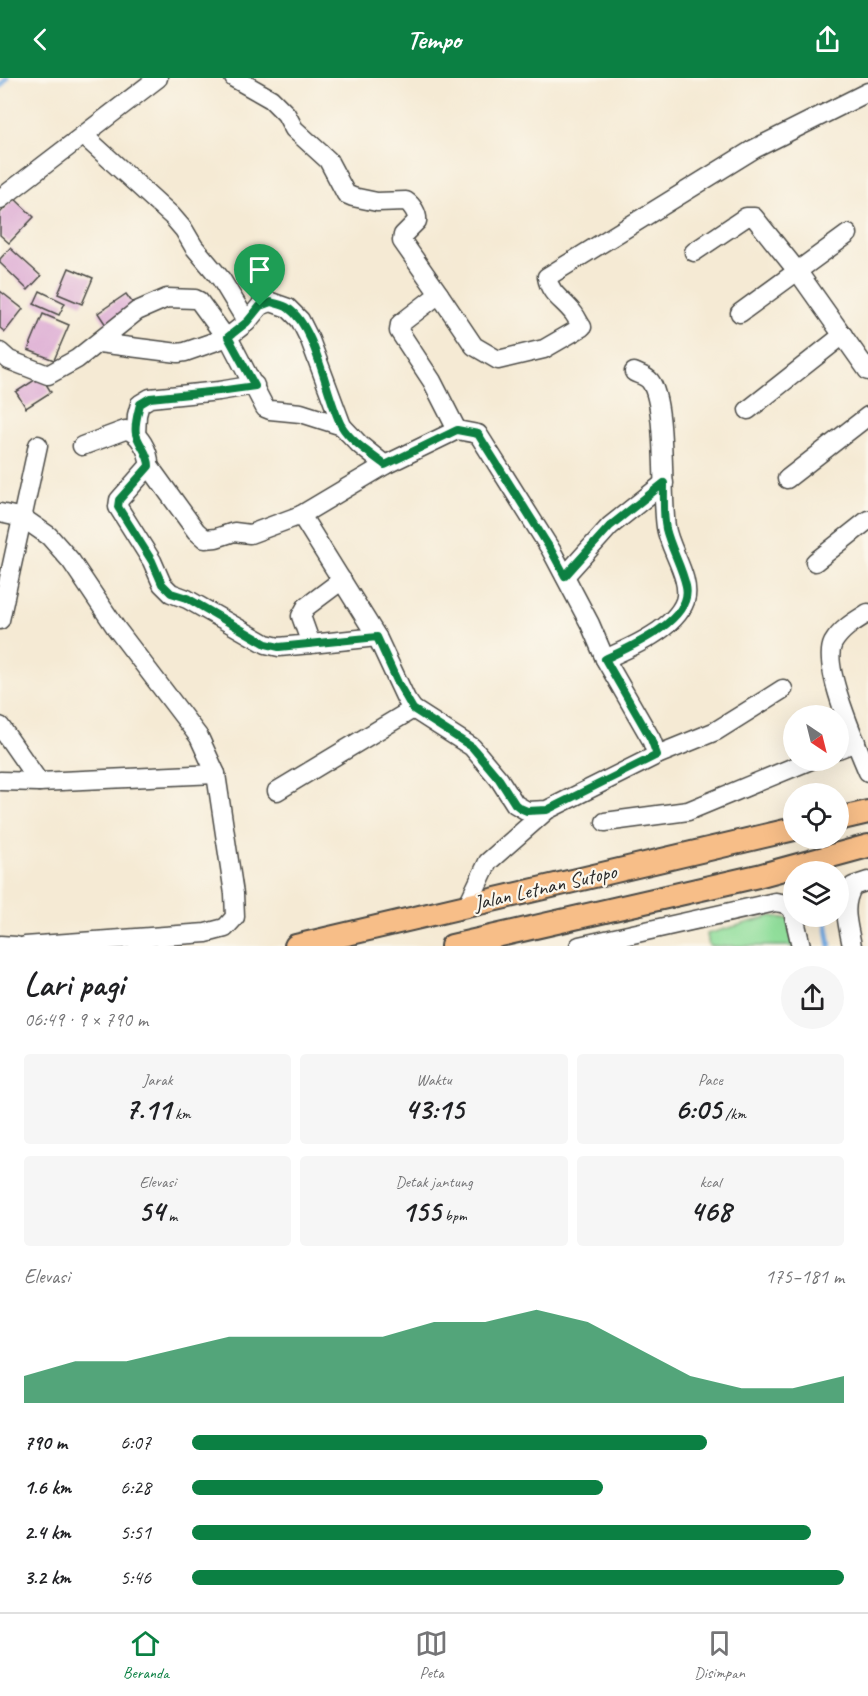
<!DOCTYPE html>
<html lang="id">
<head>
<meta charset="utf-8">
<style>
  :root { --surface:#fff; --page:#f6f6f6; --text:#202124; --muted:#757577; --line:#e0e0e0; --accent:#0b8043 }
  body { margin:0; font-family:Caveat,sans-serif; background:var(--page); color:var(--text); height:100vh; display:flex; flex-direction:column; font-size:22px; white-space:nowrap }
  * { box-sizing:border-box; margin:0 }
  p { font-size:20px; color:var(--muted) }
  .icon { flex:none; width:33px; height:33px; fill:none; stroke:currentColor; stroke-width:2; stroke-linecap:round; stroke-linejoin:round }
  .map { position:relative; height:868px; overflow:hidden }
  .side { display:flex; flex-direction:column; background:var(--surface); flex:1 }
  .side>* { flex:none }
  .needle { width:39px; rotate:145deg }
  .fabs { position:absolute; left:783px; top:627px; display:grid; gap:12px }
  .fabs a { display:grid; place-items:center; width:66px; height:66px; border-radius:50%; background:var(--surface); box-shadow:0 6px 24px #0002; font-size:30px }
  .pin { position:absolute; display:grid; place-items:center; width:51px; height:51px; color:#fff; margin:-62px -26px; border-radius:50% 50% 50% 0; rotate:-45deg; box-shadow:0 0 6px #0007 }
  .pin .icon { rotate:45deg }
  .round { display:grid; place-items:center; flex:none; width:63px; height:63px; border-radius:32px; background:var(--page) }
  .headline { display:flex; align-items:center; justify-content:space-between; height:102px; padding:0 24px }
  h1 { font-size:33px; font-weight:700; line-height:45px }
  .figures { display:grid; grid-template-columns:repeat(3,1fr); gap:9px; height:102px; padding:6px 24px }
  .figures div { display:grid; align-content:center; border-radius:6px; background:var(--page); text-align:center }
  .figures b { font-size:30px; font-weight:700 }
  .figures small { font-size:16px; font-weight:400 }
  .figures p { font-size:16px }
  .chart { height:168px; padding:12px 24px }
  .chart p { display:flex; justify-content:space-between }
  .chart svg { width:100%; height:108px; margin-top:6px; fill:var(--accent); opacity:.7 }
  ul { padding:0 24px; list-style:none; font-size:20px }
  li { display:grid; grid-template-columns:96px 72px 1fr; align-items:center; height:45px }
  li i { height:15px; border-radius:8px; background:var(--accent) }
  header { display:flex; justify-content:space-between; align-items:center; height:78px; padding:0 24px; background:var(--accent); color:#fff; font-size:27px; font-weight:700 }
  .dock { display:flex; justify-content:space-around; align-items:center; height:84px; border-top:2px solid var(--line); background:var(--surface); font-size:16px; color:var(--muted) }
  .dock a { display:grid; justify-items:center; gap:3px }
  .dock .selected { color:var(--accent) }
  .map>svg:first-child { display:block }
</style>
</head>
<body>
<header><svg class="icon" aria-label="back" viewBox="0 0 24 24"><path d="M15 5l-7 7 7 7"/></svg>Tempo<svg class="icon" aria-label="share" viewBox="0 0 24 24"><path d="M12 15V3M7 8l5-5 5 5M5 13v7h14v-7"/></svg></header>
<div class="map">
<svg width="868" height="868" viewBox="0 0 868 868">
  <rect width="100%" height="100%" fill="#fbf7ec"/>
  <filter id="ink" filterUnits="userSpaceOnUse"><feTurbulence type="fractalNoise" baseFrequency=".0167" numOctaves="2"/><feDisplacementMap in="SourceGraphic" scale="12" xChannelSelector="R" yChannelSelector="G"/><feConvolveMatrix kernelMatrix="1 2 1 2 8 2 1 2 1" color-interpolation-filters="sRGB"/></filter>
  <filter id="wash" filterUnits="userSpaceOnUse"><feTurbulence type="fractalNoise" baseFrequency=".008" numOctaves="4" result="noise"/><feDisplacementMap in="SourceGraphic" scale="24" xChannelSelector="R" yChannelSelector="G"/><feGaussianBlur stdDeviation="1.35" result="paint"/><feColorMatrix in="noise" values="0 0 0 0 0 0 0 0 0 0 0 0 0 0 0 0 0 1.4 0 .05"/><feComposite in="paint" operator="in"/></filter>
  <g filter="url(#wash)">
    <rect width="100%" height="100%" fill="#f5ead4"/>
    <!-- green -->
    <path fill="#91de9b" stroke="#5e8463" stroke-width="1.5" d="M772,838l17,3 6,27h-86l-2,-12z"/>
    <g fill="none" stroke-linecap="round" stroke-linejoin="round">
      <!-- stream -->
      <g stroke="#73aae2" stroke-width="5">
        <path d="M0,9l7,-9"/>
        <path d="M825,838l5,30"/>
      </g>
    </g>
    <g id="blocks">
      <!-- building -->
      <g fill="#daa4d1">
        <path d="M14,120l20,19 -25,26 -9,-8v-22z"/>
        <path d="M10,170l31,28 -13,14 -28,-27v-4z"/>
        <path d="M69,190l24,10 -11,26 -24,-10z"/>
        <path d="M0,213l23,18 -18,23 -5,-4z"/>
        <path d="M40,213l25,12 -6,12 -25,-11z"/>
        <path d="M126,216l8,11 -26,23 -10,-15z"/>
        <path d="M43,236l26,11 -15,35 -26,-10z"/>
        <path d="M41,298l10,16 -25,16 -10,-16z"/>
      </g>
    </g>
  </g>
  <g filter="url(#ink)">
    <use href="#blocks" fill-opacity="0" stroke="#494844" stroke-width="1.5"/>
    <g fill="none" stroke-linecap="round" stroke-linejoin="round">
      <!-- minor casing -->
      <g stroke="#494844" stroke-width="21">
        <g id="minor">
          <path d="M234,0l37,21 15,15 8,15 34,31 18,34 7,3 24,5 29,-1c6,4 12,13 11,20l-14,14 -1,6 37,53 -39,30 -1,7 33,50 25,49"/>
          <path d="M83,57l89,81 12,14 10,17 27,32 26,43 -19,15 37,71 5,2 31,3 41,13 18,19 25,20"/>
          <path d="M0,121l158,-121"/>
          <path d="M694,174l52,-35h8l44,55 70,99"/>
          <path d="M439,216l35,52 24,14 46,-11 38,-22c-3,-4 -5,-9 -8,-13 -10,-14 -24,-19 -27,-37l207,-128 114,-57"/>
          <path d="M740,235l108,-79"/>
          <path d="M247,244l13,-16 11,-4 17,6 12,12 10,20 32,86"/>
          <path d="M0,274l9,8 39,15 29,-16 60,-48 30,-13 28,1 4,2 22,30 7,6 -43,15 -7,1 -79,-10"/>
          <path d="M748,332l95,-75"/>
          <path d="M136,357l1,-20 3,-11 10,-6 69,-7 36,-6"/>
          <path d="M82,368l43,-16c14,1 25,23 24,36l-30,34 -1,7 34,54 10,23 9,9 16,6 79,45 13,3 32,-3 -10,-28 5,-9 36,-27"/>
          <path d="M149,388l47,65 9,8 11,-1 18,-6 16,2 51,-19"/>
          <path d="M787,401l81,-63"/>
          <path d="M0,435l23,5 26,18 22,25 45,67 83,109 17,37 18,120 1,23 -10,11 -19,5 -181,13"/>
          <path d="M815,484l53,-42"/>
          <path d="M565,498l45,-50 54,-43"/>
          <path d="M868,535c-13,8 -27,16 -35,30 -12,23 25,105 35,129"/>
          <path d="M0,542l38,-175"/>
          <path d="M311,566l66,-7"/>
          <path d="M605,581c25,-11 70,-30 80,-58 7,-22 -16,-52 -19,-74 -5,-32 1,-124 -16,-146 -4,-5 -10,-6 -16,-9"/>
          <path d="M0,648l39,56"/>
          <path d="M838,671l18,-7"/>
          <path d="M657,677l59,-24 67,-42"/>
          <path d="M0,703l39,1 177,-8"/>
          <path d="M277,713l136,-82"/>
          <path d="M605,744l83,-11 123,-51"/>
          <path d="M467,828l21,-44 59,-52 110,-55 -6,-16 -46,-80 -15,-35 -39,-74 -73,-116 -21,-4 -72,35 -84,50 76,122 29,62 7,10 59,38 27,32 16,25 12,7 20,-1"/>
          <path d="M794,838l7,30"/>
          <path d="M0,867l16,1"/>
          <path d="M579,868l196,-44c9,1 16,3 19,12"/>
          <path d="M852,868c-4,-22 -11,-40 1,-60l15,-5"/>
        </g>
      </g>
      <!-- major casing -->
      <g stroke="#494844" stroke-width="26">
        <g id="major">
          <path d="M838,741l30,-7"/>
          <path d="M296,868l498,-117"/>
          <path d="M452,868l306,-70 110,-30"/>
        </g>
      </g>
      <!-- minor -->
      <use href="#minor" stroke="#fff" stroke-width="18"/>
      <!-- major -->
      <use href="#major" stroke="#f7be88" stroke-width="22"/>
    </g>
  </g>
  <g fill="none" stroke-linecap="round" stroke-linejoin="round" filter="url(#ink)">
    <!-- route casing -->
    <g stroke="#fff" stroke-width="12">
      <path id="route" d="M271,224c6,2 13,3 17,6 29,20 37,86 53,117 9,16 30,29 44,40l72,-35 21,4 73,116 14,26 45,-50 54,-43c0,15 -1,32 2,46 5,20 16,38 20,57 8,34 -58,62 -81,73l46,80 6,16 -110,55 -20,1 -7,-3 -5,-4 -16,-25 -27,-32 -59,-38 -15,-26 -21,-46 -98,10 -13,-3 -79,-46 -16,-5 -9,-9 -10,-23 -34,-54 1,-7 30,-34c0,-12 -10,-21 -13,-32 -2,-9 2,-21 4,-30l10,-6 69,-7 36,-5 -27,-49 19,-15 13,-16z"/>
    </g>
    <!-- route -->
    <use href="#route" stroke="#0b8043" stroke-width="8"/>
  </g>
  <g text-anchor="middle" stroke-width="4.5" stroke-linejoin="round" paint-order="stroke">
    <!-- street labels -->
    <g font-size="21" fill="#2b2b2b" stroke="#fbf7ec">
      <text transform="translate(545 809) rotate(-13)" y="7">Jalan Letnan Sutopo</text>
    </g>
  </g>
</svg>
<div class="fabs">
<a><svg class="needle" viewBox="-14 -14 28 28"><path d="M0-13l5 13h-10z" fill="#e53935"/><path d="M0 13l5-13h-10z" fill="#757577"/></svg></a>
<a><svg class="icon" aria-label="locate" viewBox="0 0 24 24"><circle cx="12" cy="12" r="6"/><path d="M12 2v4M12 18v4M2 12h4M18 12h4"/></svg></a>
<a><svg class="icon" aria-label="layers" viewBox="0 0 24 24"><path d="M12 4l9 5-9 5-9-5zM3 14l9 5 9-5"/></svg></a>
</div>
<div class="pin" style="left:260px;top:228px;background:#1e9e55"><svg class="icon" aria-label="arrive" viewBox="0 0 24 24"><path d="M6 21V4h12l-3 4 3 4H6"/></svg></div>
</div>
<section class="side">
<div class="headline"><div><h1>Lari pagi</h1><p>06:49 · 9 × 790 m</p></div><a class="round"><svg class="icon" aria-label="share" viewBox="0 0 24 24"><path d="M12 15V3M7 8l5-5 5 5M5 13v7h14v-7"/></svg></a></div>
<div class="figures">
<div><p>Jarak</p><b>7.11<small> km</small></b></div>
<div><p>Waktu</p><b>43:15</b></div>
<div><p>Pace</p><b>6:05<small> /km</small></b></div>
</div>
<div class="figures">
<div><p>Elevasi</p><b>54<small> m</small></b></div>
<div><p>Detak jantung</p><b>155<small> bpm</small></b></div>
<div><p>kcal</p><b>468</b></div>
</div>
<div class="chart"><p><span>Elevasi</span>175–181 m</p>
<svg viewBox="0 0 160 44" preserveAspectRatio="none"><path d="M0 44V33L10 27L20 27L30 22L40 17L50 17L60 17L70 17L80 11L90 11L100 6L110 11L120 22L130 33L140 38L150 38L160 33V44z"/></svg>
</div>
<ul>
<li><b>790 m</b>6:07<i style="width:79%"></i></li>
<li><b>1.6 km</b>6:28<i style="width:63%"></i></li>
<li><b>2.4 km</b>5:51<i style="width:95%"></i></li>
<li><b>3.2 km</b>5:46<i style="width:100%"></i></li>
</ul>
</section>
<nav class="dock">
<a class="selected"><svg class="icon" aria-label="home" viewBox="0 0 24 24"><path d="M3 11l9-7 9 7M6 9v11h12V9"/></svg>Beranda</a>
<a><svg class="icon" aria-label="map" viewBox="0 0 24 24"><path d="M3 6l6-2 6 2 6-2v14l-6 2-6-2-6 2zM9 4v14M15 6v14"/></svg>Peta</a>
<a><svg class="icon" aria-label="saved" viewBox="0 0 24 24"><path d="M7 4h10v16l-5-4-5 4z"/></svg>Disimpan</a>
</nav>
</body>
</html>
